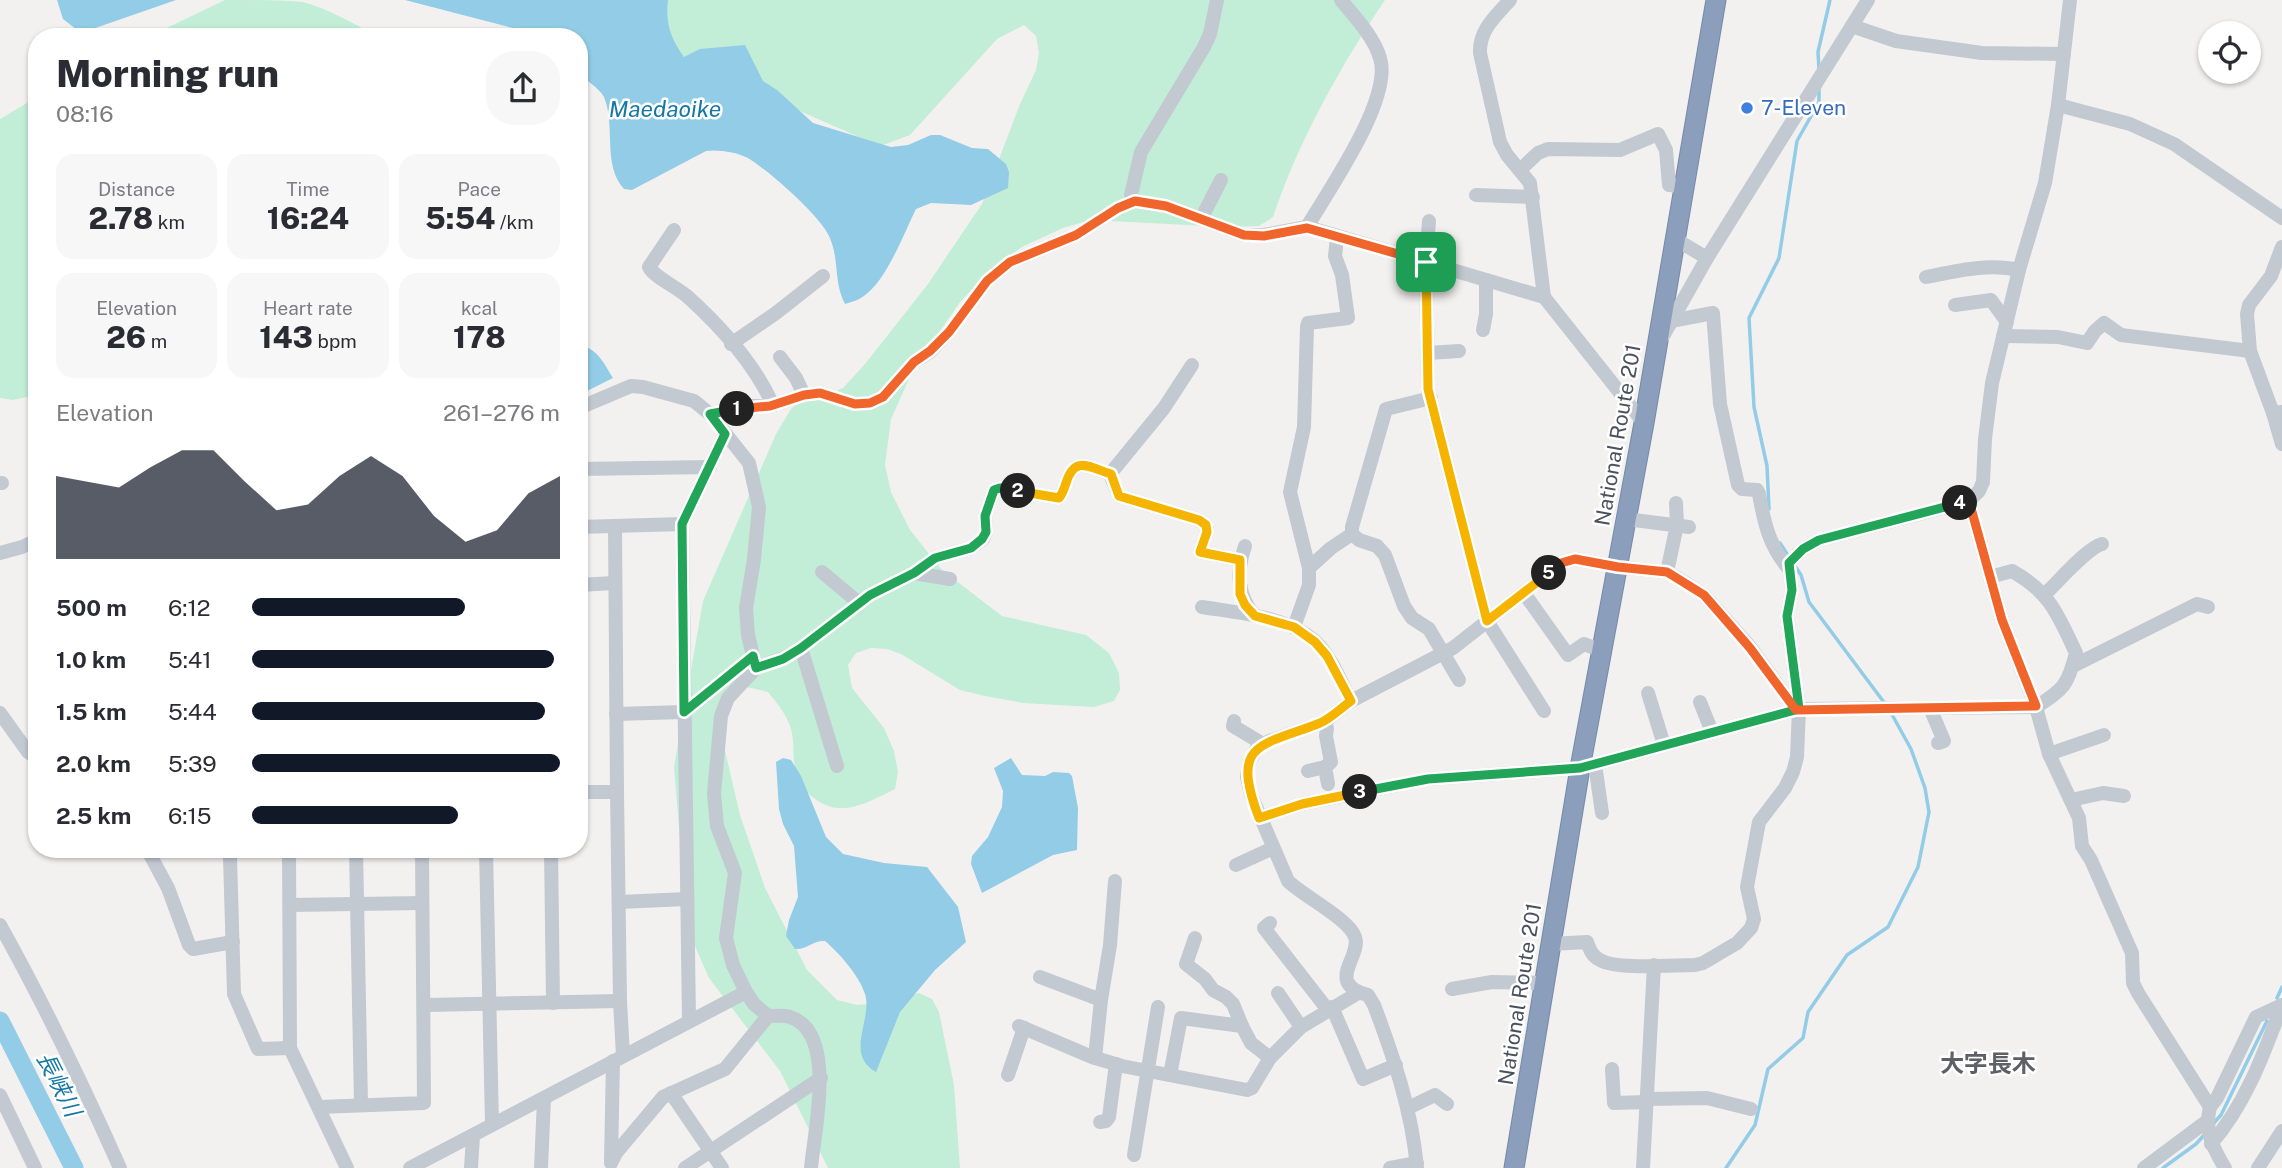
<!DOCTYPE html>
<html lang="en">
<head>
<meta charset="utf-8">
<style>
  :root { --surface:#fff; --page:#f7f7f7; --text:#2b2b33; --muted:#7c7c81; --accent:#111827 }
  body { margin:0; font-family:"Public Sans","Noto Sans JP",sans-serif; background:var(--page); color:var(--text); height:100vh; display:flex; flex-direction:column; font-size:26px; white-space:nowrap }
  * { box-sizing:border-box; margin:0 }
  p { font-size:23px; color:var(--muted) }
  .icon { flex:none; width:38px; height:38px; fill:none; stroke:currentColor; stroke-width:2; stroke-linecap:round; stroke-linejoin:round }
  .map { position:relative; flex:1; overflow:hidden }
  .panel { position:absolute; left:28px; top:28px; width:560px; height:830px; display:flex; flex-direction:column; background:var(--surface); border-radius:28px; box-shadow:0 2px 5px #0004 }
  .panel>* { flex:none }
  .fabs { position:absolute; left:2198px; top:21px; display:grid; gap:14px }
  .fabs a { display:grid; place-items:center; width:63px; height:63px; border-radius:50%; background:var(--surface); box-shadow:0 2px 5px #0004; font-size:35px }
  .pin { position:absolute; display:grid; place-items:center; width:60px; height:60px; color:#fff; margin:-30px; border-radius:14px; box-shadow:0 4px 10px #0006 }
  .km { position:absolute; width:35px; height:35px; margin:-18px; border-radius:50%; background:#222; color:#fff; font-size:19px; line-height:35px; text-align:center }
  .round { display:grid; place-items:center; flex:none; width:74px; height:74px; border-radius:28px; background:var(--page) }
  .head { display:flex; align-items:center; justify-content:space-between; height:119px; padding:0 28px }
  h1 { font-size:38px; font-weight:800; line-height:52px }
  .figures { display:grid; grid-template-columns:repeat(3,1fr); gap:10px; height:119px; padding:7px 28px }
  .figures div { display:grid; align-content:center; border-radius:18px; background:var(--page); text-align:center }
  .figures b { font-size:30px; font-weight:800 }
  .figures small { font-size:19px; font-weight:400 }
  .figures p { font-size:19px }
  .chart { height:196px; padding:14px 28px }
  .chart p { display:flex; justify-content:space-between }
  .chart svg { width:100%; height:126px; margin-top:7px; fill:var(--accent); opacity:.7 }
  ul { padding:0 28px; list-style:none; font-size:23px }
  li { display:grid; grid-template-columns:112px 84px 1fr; align-items:center; height:52px }
  li i { height:18px; border-radius:9px; background:var(--accent) }
  .map>svg:first-child { display:block }
</style>
</head>
<body>
<div class="map">
<svg width="2282" height="1168" viewBox="0 0 2282 1168">
  <rect width="100%" height="100%" fill="#f3f1f0"/>
  <!-- green -->
  <g fill="#c2edd7">
    <path d="M225,0c24,0 53,0 78,2 26,7 51,22 76,35h-231z"/>
    <path d="M639,0h746c-44,65 -87,142 -112,217l-14,9 -33,1 -136,-7 -27,8 -41,19 -31,22 -31,33 -47,68 -22,49 -6,46 6,27 19,38 32,40 60,46 84,19 23,18 10,20 1,17 -6,11 -20,6 -71,-4 -38,-7 -25,-6 -59,-36 -14,-5 -16,-1 -15,5 -8,12 4,23 32,40 10,23 4,21 -3,17c-14,7 -34,18 -50,19 -22,2 -43,-15 -49,-36 -4,-13 -1,-29 -5,-43 -4,-14 -14,-26 -23,-37l-21,-5 -21,13 -7,25 21,90 25,73 42,82 30,30 20,5 24,-2 38,-10 13,6 7,13 15,73 6,83h-132l-48,-97 -71,-93 -26,-59v-43l-9,-109 29,-166 73,-167 15,-25 15,-12h16l21,-9 22,-24 63,-80 54,-80 38,-100 16,-34 3,-17 -3,-17 -12,-11 -27,14 -87,96 -27,10 -24,-8 -160,-70 -25,-17z"/>
    <path d="M37,97v298l-24,5 -13,-2v-279z"/>
  </g>
  <!-- water -->
  <g fill="#92cce7">
    <path d="M57,0h119l-95,33 -18,-14z"/>
    <path d="M405,0h263c-3,23 3,39 16,57l16,-8 45,-4 18,36 14,9 36,33 78,24 17,-2 23,-10h9l32,13 16,1 18,15 3,8 -1,16 -37,17 -40,-2 -15,6c-13,26 -30,74 -55,89 -5,3 -11,4 -16,6 -12,-23 -5,-44 -16,-68 -9,-20 -61,-66 -81,-78 -11,-6 -31,-9 -42,-7l-74,39 -8,-1c-22,-24 -8,-63 -20,-92 -4,-8 -18,-17 -25,-23v-37h-54l-12,-9z"/>
    <path d="M579,345c18,3 25,18 34,33l-34,17z"/>
    <path d="M783,758l8,2 10,16 25,61 17,17 41,9 43,4 31,40 8,35 -31,28 -35,42 -24,60c-32,-18 -3,-53 -11,-78 -6,-19 -26,-41 -40,-53 -12,-1 -18,9 -30,8l-9,-13 3,-16 9,-23 -4,-51 -11,-22 -4,-15 -3,-47z"/>
    <path d="M1011,758l11,17 23,1 8,-4 16,1 3,3 6,32 -1,42 -24,5 -71,38 -11,-29 1,-8 16,-19 14,-30 1,-16 -9,-23z"/>
  </g>
  <g fill="none" stroke-linecap="round" stroke-linejoin="round">
    <!-- stream -->
    <g stroke="#92cce7" stroke-width="3.5">
      <path d="M1819,70l-1,-18 12,-52"/>
      <path d="M1769,509l-2,-43 -13,-59 -5,-89 30,-60 18,-117 22,-39v-14"/>
      <path d="M1780,543l9,14"/>
      <path d="M1795,566l6,9 8,27 77,103"/>
      <path d="M2277,998l5,-11"/>
      <path d="M2213,1124l8,-9 46,-94"/>
      <path d="M1726,1168l29,-43 13,-56 35,-31 5,-26 39,-57 41,-28 30,-60 11,-55 -4,-24 -14,-39 -21,-38"/>
      <path d="M2163,1168l33,-24 10,-11"/>
    </g>
    <!-- river -->
    <path stroke="#92cce7" stroke-width="19" d="M0,1021l74,147"/>
    <!-- highway casing -->
    <g stroke="#7689a8" stroke-width="21">
      <path id="highway" d="M1514,1168l66,-400 64,-345 72,-423"/>
    </g>
    <!-- minor -->
    <g stroke="#c2c9d1" stroke-width="14">
      <path d="M1510,0c-15,17 -31,30 -30,53l20,89 7,13 23,28 14,114"/>
      <path d="M1852,26l44,15 86,12 82,1"/>
      <path d="M2058,105l72,19 44,20 108,74"/>
      <path d="M1520,170l18,-17 10,-4 72,1 38,-16 8,16 3,35 14,1"/>
      <path d="M1476,195l57,2"/>
      <path d="M1135,201l-4,-6 10,-43 63,-105 6,-13 7,-34"/>
      <path d="M1201,219l20,-39"/>
      <path d="M1429,221l-3,41 2,127 59,232 57,90"/>
      <path d="M1307,227c21,-36 86,-128 73,-169 -6,-21 -25,-41 -39,-58"/>
      <path d="M674,230l-25,37c5,10 29,21 39,30 32,29 67,68 85,108"/>
      <path d="M1337,238l-2,18 7,19 6,43 -40,5 -1,4 -3,100 -14,65 19,76 22,-20 21,-14v-7l34,-118 45,-11"/>
      <path d="M1675,239l32,19"/>
      <path d="M1926,277c31,-6 62,-14 93,-7"/>
      <path d="M1955,305l36,-5 16,22"/>
      <path d="M1671,321l42,-8 7,91 18,81 4,4 15,1 2,4c5,28 10,52 30,75"/>
      <path d="M1483,330l3,-16v-34"/>
      <path d="M1663,336l44,-78 161,-258"/>
      <path d="M2003,336l55,1 29,6 8,-12 9,-8 17,12 129,16 -3,-37 2,-9 22,-29 11,-29"/>
      <path d="M731,344l45,-31 47,-37"/>
      <path d="M2250,351l23,62 9,-1"/>
      <path d="M1428,353l31,-2"/>
      <path d="M780,357l16,21 8,17"/>
      <path d="M579,408l52,-22 12,1 51,14 16,13 39,49 10,44 -5,52 -8,49 2,27 8,33"/>
      <path d="M2273,413l9,31"/>
      <path d="M710,414l44,-8h16l34,-11 16,-2 35,11 15,-1 13,-6 31,-35 17,-11 18,-19 38,-51 23,-19 66,-27 42,-27 17,-7 31,5 78,29h20l43,-8 237,70 100,126"/>
      <path d="M579,469l131,-2"/>
      <path d="M1110,474l54,-66 28,-43"/>
      <path d="M0,483h2"/>
      <path d="M1969,501l33,119 34,87 13,47 30,64 3,28 9,14 41,93 1,30 5,10 72,114c-6,24 3,41 15,61"/>
      <path d="M1626,519l63,8"/>
      <path d="M579,527l103,-3"/>
      <path d="M615,527l2,265 3,209 3,55"/>
      <path d="M1352,534l7,6 18,6 8,9 19,51 8,12 17,11 30,51"/>
      <path d="M1245,546c-9,26 -8,50 10,70"/>
      <path d="M0,553l22,-6 15,-7"/>
      <path d="M822,572l37,31"/>
      <path d="M1667,572l10,-47 -1,-22"/>
      <path d="M914,573l21,-15 36,-10 12,-9 3,-7 -1,-16 9,-26 6,-2 59,10c4,-5 5,-9 7,-15 9,-28 22,-16 44,-9l9,22 80,24 7,5 1,7 -7,20 40,8"/>
      <path d="M579,585l35,-2"/>
      <path d="M1524,593l44,62 16,-11 18,7"/>
      <path d="M2045,594c14,-13 42,-46 57,-50"/>
      <path d="M1202,607c37,6 84,9 113,34 16,15 26,41 36,60"/>
      <path d="M1294,627l15,-42v-17"/>
      <path d="M801,648l36,118"/>
      <path d="M2073,666l124,-62 11,3"/>
      <path d="M1648,693l16,52"/>
      <path d="M1700,702l12,30"/>
      <path d="M1930,708l14,33 -6,2"/>
      <path d="M0,713l28,39 9,6"/>
      <path d="M616,714l68,-2 69,-56"/>
      <path d="M1234,721l-1,5 30,18"/>
      <path d="M2049,754l55,-19"/>
      <path d="M1595,764l7,49"/>
      <path d="M1325,767l3,17"/>
      <path d="M1308,771l17,-4 6,-5 -5,-26 1,-8"/>
      <path d="M579,792h38"/>
      <path d="M2071,800l32,-7 21,3"/>
      <path d="M1259,818l43,-14 126,-25 152,-11 219,-59 237,-2c28,-18 32,-22 40,-54 -18,-38 -26,-61 -64,-82l-22,6"/>
      <path d="M147,849l21,39 21,57 4,4 40,-7"/>
      <path d="M225,849l5,8 4,137 24,55 32,-1"/>
      <path d="M289,849l1,199 57,120"/>
      <path d="M356,849l5,255"/>
      <path d="M486,849l6,276"/>
      <path d="M551,849l2,154"/>
      <path d="M1236,865l37,-17"/>
      <path d="M619,902l68,-3"/>
      <path d="M290,905l132,-2"/>
      <path d="M1270,923l-6,5 64,82"/>
      <path d="M0,925c44,79 83,160 120,243"/>
      <path d="M1195,938l-9,26 19,15 8,11 13,7 7,7 9,22"/>
      <path d="M1551,944l36,-2c3,8 5,14 13,18 17,10 72,5 95,5l8,-2 34,-20 14,-15 3,-9 -7,-32 12,-65 26,-34 8,-16 4,-15 2,-48 -12,-93 5,-26 -3,-27 14,-14 16,-9 150,-39 10,-10 4,-9 2,-43 7,-56 27,-113 26,-87 13,-78 12,-105"/>
      <path d="M1040,977l61,23 -6,58"/>
      <path d="M1452,989l40,-7 53,1"/>
      <path d="M1278,993l23,34"/>
      <path d="M1101,1000l9,-55 5,-64"/>
      <path d="M425,1005l195,-4"/>
      <path d="M1332,1007l31,72 33,-14"/>
      <path d="M768,1016l-14,-12 -8,-12 -13,-27 -7,-27 9,-65 -18,-47 -3,-32 7,-78 7,-18 28,-30 27,-10 18,-10 69,-53 44,-22 36,6"/>
      <path d="M689,1020l-7,-496 43,-90"/>
      <path d="M1019,1026l73,31 30,9 125,24 5,-2 18,-30 31,-31 57,-34"/>
      <path d="M1612,1069l2,34 33,-1"/>
      <path d="M1008,1075l16,-47"/>
      <path d="M1170,1075l11,-57 61,8 9,17 19,15"/>
      <path d="M671,1093l51,75"/>
      <path d="M0,1095l35,73"/>
      <path d="M1647,1099l60,-1 44,11"/>
      <path d="M319,1107l105,-4 -2,-254"/>
      <path d="M2210,1107l7,-9 39,-81 26,-12"/>
      <path d="M1408,1108l27,-13 12,9"/>
      <path d="M1100,1122l6,-1 3,-4 7,-53"/>
      <path d="M2211,1144c35,-40 53,-91 71,-139"/>
      <path d="M1134,1155l24,-148"/>
      <path d="M611,1161l2,-100"/>
      <path d="M611,1163l5,-10 47,-56 62,-28 43,-53c7,0 15,-1 22,1 48,15 24,115 21,151"/>
      <path d="M410,1168l336,-176"/>
      <path d="M471,1168l2,-32"/>
      <path d="M541,1168l3,-69"/>
      <path d="M685,1168l136,-90"/>
      <path d="M1390,1168l27,-5"/>
      <path d="M1417,1168c-5,-57 -23,-110 -43,-163l-6,-10c-44,-12 -6,-38 -13,-58 -6,-18 -52,-41 -67,-56l-37,-86 -4,-18 2,-15 8,-14 12,-7 55,-19 27,-21 102,-53 108,-85 14,-4 43,8 49,5 9,5 28,18 46,52 46,63"/>
      <path d="M1643,1168l11,-203"/>
      <path d="M2144,1168l63,-47"/>
      <path d="M2258,1168l24,-37"/>
    </g>
    <!-- highway -->
    <use href="#highway" stroke="#8b9ebc" stroke-width="19"/>
  </g>
  <g fill="none" stroke-linecap="round" stroke-linejoin="round">
    <!-- split-1 casing -->
    <g stroke="#fff" stroke-width="14">
      <path id="split-1" d="M737,409l33,-3 34,-11 16,-2 35,11 15,-1 13,-6 31,-35 16,-11 19,-19 38,-51 23,-19 66,-27 42,-27 17,-7 31,5 78,29 20,1 43,-8 119,34"/>
    </g>
    <!-- split-2 casing -->
    <g stroke="#fff" stroke-width="14">
      <path id="split-2" d="M737,409l-27,5 15,20 -43,90 2,188 69,-56 3,12 27,-9 18,-11 69,-53 44,-22 21,-15 36,-10 11,-9 4,-7 -1,-16 9,-26 6,-2 18,3"/>
    </g>
    <!-- split-3 casing -->
    <g stroke="#fff" stroke-width="14">
      <path id="split-3" d="M1018,491l41,7c4,-5 5,-9 7,-15 9,-28 22,-16 45,-9l8,22 80,24 7,5 1,7 -7,20 40,8v34l5,11 10,11 39,11 21,15 12,14 24,45c-10,7 -20,17 -31,22 -60,24 -90,18 -61,95l43,-14 58,-12"/>
    </g>
    <!-- split-4 casing -->
    <g stroke="#fff" stroke-width="14">
      <path id="split-4" d="M1360,792l68,-13 152,-11 219,-59 -12,-93 5,-26 -3,-27 14,-14 16,-9 141,-37"/>
    </g>
    <!-- split-5 casing -->
    <g stroke="#fff" stroke-width="14">
      <path id="split-5" d="M1549,573l12,-10 14,-4 43,8 49,5 37,23 46,53 46,62 240,-4 -34,-86 -33,-119 -9,2"/>
    </g>
    <!-- split-6 casing -->
    <g stroke="#fff" stroke-width="14">
      <path id="split-6" d="M1426,262l2,127 59,232 62,-48"/>
    </g>
    <!-- split-1 -->
    <use href="#split-1" stroke="#f0652b" stroke-width="9"/>
    <!-- split-2 -->
    <use href="#split-2" stroke="#22a559" stroke-width="9"/>
    <!-- split-3 -->
    <use href="#split-3" stroke="#f5b400" stroke-width="9"/>
    <!-- split-4 -->
    <use href="#split-4" stroke="#22a559" stroke-width="9"/>
    <!-- split-5 -->
    <use href="#split-5" stroke="#f0652b" stroke-width="9"/>
    <!-- split-6 -->
    <use href="#split-6" stroke="#f5b400" stroke-width="9"/>
  </g>
  <!-- markers -->
  <circle fill="#3f7fe0" stroke="#fff" stroke-width="2.5" cx="1747" cy="108" r="7"/>
  <g text-anchor="middle" stroke-width="5" stroke-linejoin="round" paint-order="stroke">
    <!-- shop labels -->
    <g font-size="21" fill="#366cbe" stroke="#fff" text-anchor="start">
      <text x="1761" y="115">7-Eleven</text>
    </g>
    <!-- street labels -->
    <g font-size="21" fill="#49515d" stroke="#fff">
      <text transform="translate(1618 435) rotate(-80)" y="7">National Route 201</text>
      <text transform="translate(1520 994) rotate(-81)" y="7">National Route 201</text>
    </g>
    <!-- water labels -->
    <g font-size="23" font-style="italic" fill="#1577a4" stroke="#fff">
      <text x="665" y="117">Maedaoike</text>
      <text transform="translate(59 1084) rotate(63)" y="8">長峡川</text>
    </g>
    <!-- quarter labels -->
    <g font-size="24" font-weight="bold" fill="#5d6065" stroke="#fff">
      <text x="1988" y="1072">大字長木</text>
    </g>
  </g>
</svg>
<div class="fabs">
<a><svg class="icon" aria-label="locate" viewBox="0 0 24 24"><circle cx="12" cy="12" r="6"/><path d="M12 2v4M12 18v4M2 12h4M18 12h4"/></svg></a>
</div>
<div class="pin" style="left:1426px;top:262px;background:#1e9e55"><svg class="icon" aria-label="arrive" viewBox="0 0 24 24"><path d="M6 21V4h12l-3 4 3 4H6"/></svg></div>
<b class="km" style="left:737px;top:409px">1</b>
<b class="km" style="left:1018px;top:491px">2</b>
<b class="km" style="left:1360px;top:792px">3</b>
<b class="km" style="left:1960px;top:503px">4</b>
<b class="km" style="left:1549px;top:573px">5</b>
<section class="panel">
<div class="head"><div><h1>Morning run</h1><p>08:16</p></div><a class="round"><svg class="icon" aria-label="share" viewBox="0 0 24 24"><path d="M12 15V3M7 8l5-5 5 5M5 13v7h14v-7"/></svg></a></div>
<div class="figures">
<div><p>Distance</p><b>2.78<small> km</small></b></div>
<div><p>Time</p><b>16:24</b></div>
<div><p>Pace</p><b>5:54<small> /km</small></b></div>
</div>
<div class="figures">
<div><p>Elevation</p><b>26<small> m</small></b></div>
<div><p>Heart rate</p><b>143<small> bpm</small></b></div>
<div><p>kcal</p><b>178</b></div>
</div>
<div class="chart"><p><span>Elevation</span>261–276 m</p>
<svg viewBox="0 0 160 44" preserveAspectRatio="none"><path d="M0 44V15L10 17L20 19L30 12L40 6L50 6L60 17L70 27L80 25L90 15L100 8L110 15L120 29L130 38L140 34L150 21L160 15V44z"/></svg>
</div>
<ul>
<li><b>500 m</b>6:12<i style="width:69%"></i></li>
<li><b>1.0 km</b>5:41<i style="width:98%"></i></li>
<li><b>1.5 km</b>5:44<i style="width:95%"></i></li>
<li><b>2.0 km</b>5:39<i style="width:100%"></i></li>
<li><b>2.5 km</b>6:15<i style="width:67%"></i></li>
</ul>
</section>
</div>
</body>
</html>
